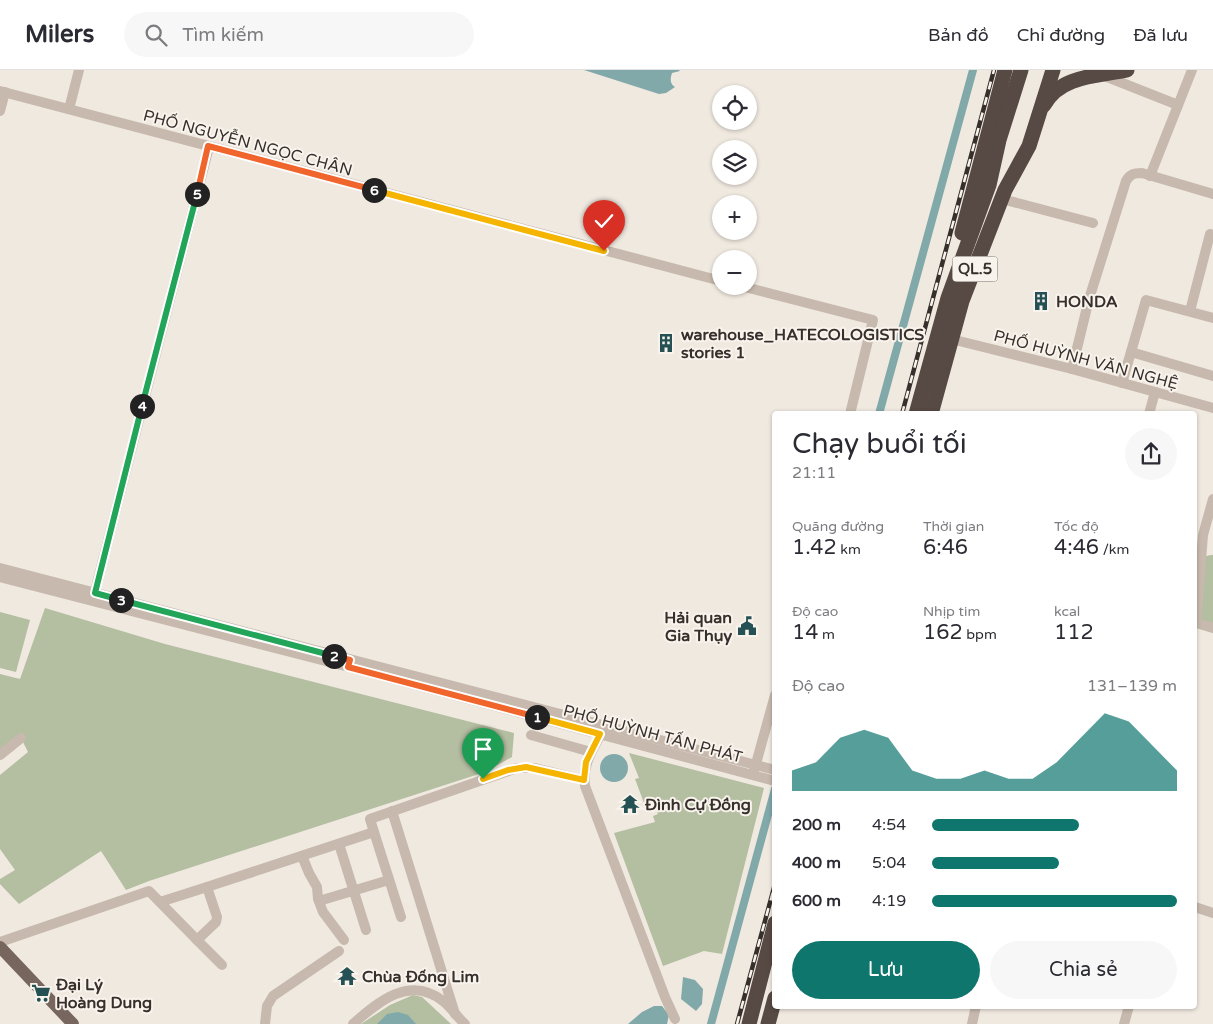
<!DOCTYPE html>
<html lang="vi">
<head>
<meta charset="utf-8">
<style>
  :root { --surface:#fff; --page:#f7f7f7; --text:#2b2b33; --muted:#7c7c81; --line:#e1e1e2; --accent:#0f766e }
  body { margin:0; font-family:"Varela Round",sans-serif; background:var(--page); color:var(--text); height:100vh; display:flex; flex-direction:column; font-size:19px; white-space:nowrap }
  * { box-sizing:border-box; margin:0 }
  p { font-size:16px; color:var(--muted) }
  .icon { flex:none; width:28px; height:28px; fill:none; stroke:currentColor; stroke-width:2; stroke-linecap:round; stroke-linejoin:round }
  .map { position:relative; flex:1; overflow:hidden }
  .panel { position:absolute; left:772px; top:341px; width:425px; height:598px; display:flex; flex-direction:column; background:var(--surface); border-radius:5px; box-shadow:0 1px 4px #0004 }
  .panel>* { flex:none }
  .tools { position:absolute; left:712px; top:15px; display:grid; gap:10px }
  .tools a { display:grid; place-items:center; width:45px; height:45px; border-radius:50%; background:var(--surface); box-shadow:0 1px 4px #0004; font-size:25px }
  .pin { position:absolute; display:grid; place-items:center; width:42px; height:42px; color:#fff; margin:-51px -21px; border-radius:50% 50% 50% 0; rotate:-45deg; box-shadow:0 0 5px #0007 }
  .pin .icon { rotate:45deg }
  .km { position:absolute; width:25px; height:25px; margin:-12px; border-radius:50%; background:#222; color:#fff; font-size:14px; line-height:25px; text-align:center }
  .round { display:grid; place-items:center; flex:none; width:52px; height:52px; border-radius:26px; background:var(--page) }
  .headline { display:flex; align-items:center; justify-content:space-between; height:85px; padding:0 20px }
  h1 { font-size:28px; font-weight:600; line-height:38px }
  .stats { display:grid; grid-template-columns:repeat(3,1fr); gap:8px; height:85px; padding:5px 20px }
  .stats div { display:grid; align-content:center }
  .stats b { font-size:21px; font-weight:600 }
  .stats small { font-size:14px; font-weight:400 }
  .stats p { font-size:14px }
  .chart { height:140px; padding:10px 20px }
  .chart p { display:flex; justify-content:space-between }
  .chart svg { width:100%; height:90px; margin-top:5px; fill:var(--accent); opacity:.7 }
  .primary-button { display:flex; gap:10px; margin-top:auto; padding:10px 20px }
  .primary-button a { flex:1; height:58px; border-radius:30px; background:var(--accent); color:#fff; font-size:20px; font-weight:600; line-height:58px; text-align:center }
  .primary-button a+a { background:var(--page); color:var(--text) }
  ul { padding:0 20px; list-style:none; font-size:16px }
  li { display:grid; grid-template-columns:80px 60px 1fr; align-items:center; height:38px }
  li i { height:12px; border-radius:6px; background:var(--accent) }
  header { display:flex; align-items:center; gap:30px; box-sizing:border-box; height:70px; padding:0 25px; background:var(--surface); border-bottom:1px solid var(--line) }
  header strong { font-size:24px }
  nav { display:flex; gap:28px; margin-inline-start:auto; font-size:18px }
  .search { width:350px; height:45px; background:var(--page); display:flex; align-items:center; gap:12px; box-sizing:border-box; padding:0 18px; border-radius:28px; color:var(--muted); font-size:19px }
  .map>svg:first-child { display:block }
</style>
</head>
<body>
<header>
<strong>Milers</strong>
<div class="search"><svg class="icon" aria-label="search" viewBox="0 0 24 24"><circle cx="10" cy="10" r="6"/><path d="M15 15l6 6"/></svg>Tìm kiếm</div>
<nav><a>Bản đồ</a><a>Chỉ đường</a><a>Đã lưu</a></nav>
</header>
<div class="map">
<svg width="1213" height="954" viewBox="0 0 1213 954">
  <rect width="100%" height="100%" fill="#f0e9e0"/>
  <!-- green -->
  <g fill="#b4bea1">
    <path d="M1211,485h2v72l-13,-3 4,-61 2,-7z"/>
    <path d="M45,538l120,36 349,89 -2,24 -27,15 -336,109 -23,9 -25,-39 -82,53 -19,-20v-5l15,-9 -15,-21v-74l28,-23 -7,-14 -21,17v-81l20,5z"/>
    <path d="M0,542l30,8 -14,52 -16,-4z"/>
    <path d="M629,683l135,35 -42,166 -18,-3 -41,15 -49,-133 41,-11 -2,-6 5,-2 -5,-14 -9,3 -9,-24 4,-1z"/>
    <path d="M413,925l9,2 29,27h-90l29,-19z"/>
  </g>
  <!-- water -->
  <g fill="#82a9aa">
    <path d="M584,0h95l1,1 -8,2c-2,6 -2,11 3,14l-9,6 -7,1z"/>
    <circle cx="614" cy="698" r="14"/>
    <path d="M683,907l12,3 8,9 -1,15 -6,7 -15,-12z"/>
    <path d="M654,936h8l7,9 -2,9h-39l14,-12z"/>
    <path d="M398,942l10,3 8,9h-39l10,-10z"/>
  </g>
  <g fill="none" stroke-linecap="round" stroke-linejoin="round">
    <!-- canal -->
    <g stroke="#82a9aa" stroke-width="8">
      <path d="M879,344l94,-344"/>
      <path d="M711,954l64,-235"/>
    </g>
    <!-- minor -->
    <g stroke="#c7b9ad" stroke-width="10">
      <path d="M1102,5l76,30"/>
      <path d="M0,21l721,190"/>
      <path d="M69,39l10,-39"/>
      <path d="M0,41l5,-19"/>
      <path d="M1150,106l42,-106"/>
      <path d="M1002,129l91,24"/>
      <path d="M741,216l132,34 -23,94"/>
      <path d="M1190,241l20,-77 3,1"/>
      <path d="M951,269l121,30 141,39"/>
      <path d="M1131,282l82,24"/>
      <path d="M1072,299l17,-70 37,-118c4,-7 8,-8 16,-8l71,21"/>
      <path d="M1122,313l24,-83 67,18"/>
      <path d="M1149,344l6,-22"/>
      <path d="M1213,429l-10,36 -7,88 17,5"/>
      <path d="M0,498l775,202"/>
      <path d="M0,507l345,89 430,115"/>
      <path d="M93,529l116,-452"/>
      <path d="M601,664c-9,17 -19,32 -16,52l80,211 10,22"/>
      <path d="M531,665l60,17"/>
      <path d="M0,685l21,-17"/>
      <path d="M754,701l21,-76"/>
      <path d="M392,741l63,203"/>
      <path d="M374,762l-4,-13 147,-51h18l49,12"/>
      <path d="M339,774l27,86"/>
      <path d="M302,786l7,17 8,14 1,12 5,13 21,28"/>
      <path d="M319,831l70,-21"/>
      <path d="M160,832l47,-15"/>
      <path d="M1195,837l18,6"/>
      <path d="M0,872l149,-51 48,49"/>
      <path d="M222,895l-25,-25 19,-18 1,-5 -10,-30 167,-55 27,85"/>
      <path d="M265,954l2,-18 6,-10 66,-45"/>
      <path d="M353,954c26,-23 57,-49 90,-23 8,6 14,16 22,23"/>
      <path d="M972,954l4,-18"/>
      <path d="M1124,954l5,-18"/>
    </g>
    <!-- major -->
    <path stroke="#77665e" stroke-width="12" d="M0,877l73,77"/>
    <!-- highway -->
    <g stroke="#574943" stroke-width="15">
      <path d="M1044,35c16,-30 55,-29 83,-35"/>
      <path d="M962,163l43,-163"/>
      <path d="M916,344l32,-116 41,-113 10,-45 22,-70"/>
      <path d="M931,344l31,-113 43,-111 24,-44 24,-76"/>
      <path d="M749,954l26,-101"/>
      <path d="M768,954l7,-26"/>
    </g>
    <!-- rail casing -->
    <g stroke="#372f2b" stroke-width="4.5">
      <g id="rail">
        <path d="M902,344l92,-344"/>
        <path d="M737,954l38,-140"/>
      </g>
    </g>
    <!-- rail -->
    <use href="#rail" stroke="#f8f3ec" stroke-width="2.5" stroke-dasharray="8" stroke-linecap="butt"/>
  </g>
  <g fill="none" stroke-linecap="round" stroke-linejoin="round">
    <!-- split-1 casing -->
    <g stroke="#fff" stroke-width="10">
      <path id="split-1" d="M483,709l25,-9 18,-3 58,13 2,-18 14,-28 -63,-17"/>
    </g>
    <!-- split-2 casing -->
    <g stroke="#fff" stroke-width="10">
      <path id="split-2" d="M334,586l16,4 -2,7 189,50"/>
    </g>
    <!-- split-3 casing -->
    <g stroke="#fff" stroke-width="10">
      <path id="split-3" d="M121,530l213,56"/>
    </g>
    <!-- split-4 casing -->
    <g stroke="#fff" stroke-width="10">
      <path id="split-4" d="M121,530l-26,-7 47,-187"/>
    </g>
    <!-- split-5 casing -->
    <g stroke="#fff" stroke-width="10">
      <path id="split-5" d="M142,336l55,-212"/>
    </g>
    <!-- split-6 casing -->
    <g stroke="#fff" stroke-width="10">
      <path id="split-6" d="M197,124l11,-48 166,44"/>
    </g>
    <!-- split-7 casing -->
    <g stroke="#fff" stroke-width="10">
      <path id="split-7" d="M374,120l230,61"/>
    </g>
    <!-- split-1 -->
    <use href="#split-1" stroke="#f5b400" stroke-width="6"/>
    <!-- split-2 -->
    <use href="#split-2" stroke="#f0652b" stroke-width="6"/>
    <!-- split-3 -->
    <use href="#split-3" stroke="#22a559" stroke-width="6"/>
    <!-- split-4 -->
    <use href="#split-4" stroke="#22a559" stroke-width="6"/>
    <!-- split-5 -->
    <use href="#split-5" stroke="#22a559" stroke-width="6"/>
    <!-- split-6 -->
    <use href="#split-6" stroke="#f0652b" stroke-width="6"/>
    <!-- split-7 -->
    <use href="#split-7" stroke="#f5b400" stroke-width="6"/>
  </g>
  <!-- icons -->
  <defs>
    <g id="building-bare" transform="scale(1.5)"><path d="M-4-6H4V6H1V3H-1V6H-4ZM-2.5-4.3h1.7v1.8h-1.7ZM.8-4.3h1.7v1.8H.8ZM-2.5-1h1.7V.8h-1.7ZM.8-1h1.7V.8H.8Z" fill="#255154" stroke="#f8f3ec" stroke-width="2.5" paint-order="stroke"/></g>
    <g id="civic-bare" transform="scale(1.5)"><path d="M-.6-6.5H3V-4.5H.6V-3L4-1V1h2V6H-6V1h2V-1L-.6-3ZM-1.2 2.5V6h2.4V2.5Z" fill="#255154" stroke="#f8f3ec" stroke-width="2.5" paint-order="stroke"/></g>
    <g id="temple-bare" transform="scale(1.5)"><path d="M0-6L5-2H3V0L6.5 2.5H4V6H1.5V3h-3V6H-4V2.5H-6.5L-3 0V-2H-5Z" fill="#255154" stroke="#f8f3ec" stroke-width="2.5" paint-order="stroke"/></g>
    <g id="supermarket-bare" transform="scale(1.5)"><path d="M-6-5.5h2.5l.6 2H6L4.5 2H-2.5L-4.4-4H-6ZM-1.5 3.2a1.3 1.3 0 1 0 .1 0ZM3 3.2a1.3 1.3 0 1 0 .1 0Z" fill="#255154" stroke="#f8f3ec" stroke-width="2.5" paint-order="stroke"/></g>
  </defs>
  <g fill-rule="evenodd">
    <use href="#building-bare" x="1041" y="231"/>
    <use href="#building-bare" x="666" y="273"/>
    <use href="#civic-bare" x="747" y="556"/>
    <use href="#temple-bare" x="630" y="734"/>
    <use href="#temple-bare" x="347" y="906"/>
    <use href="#supermarket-bare" x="41" y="923"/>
  </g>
  <g text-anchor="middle" stroke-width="4" stroke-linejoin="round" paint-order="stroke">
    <!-- shield labels -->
    <rect fill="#f8f3ec" stroke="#716a65" stroke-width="1" x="952.5" y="186.5" width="45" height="25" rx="4"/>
    <g font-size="15" font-weight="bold" fill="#372f2b">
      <text x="975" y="204">QL.5</text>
    </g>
    <!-- street labels -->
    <g font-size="16" fill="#372f2b" stroke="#f8f3ec">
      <text transform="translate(248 72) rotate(15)" y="6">PHỐ NGUYỄN NGỌC CHÂN</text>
      <text transform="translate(1086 289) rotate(15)" y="6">PHỐ HUỲNH VĂN NGHỆ</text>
      <text transform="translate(653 663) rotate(15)" y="6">PHỐ HUỲNH TẤN PHÁT</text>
    </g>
    <!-- poi labels -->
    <g font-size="16" font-weight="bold" fill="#372f2b" stroke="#f8f3ec" text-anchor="start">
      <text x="1056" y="237">HONDA</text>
      <text x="681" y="270">warehouse_HATECOLOGISTICS<tspan x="681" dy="18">stories 1</tspan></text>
      <text x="732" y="553" text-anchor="end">Hải quan<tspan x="732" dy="18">Gia Thụy</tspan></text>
      <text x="645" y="740">Đình Cự Đồng</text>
      <text x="362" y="912">Chùa Đống Lim</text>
      <text x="56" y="920">Đại Lý<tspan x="56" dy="18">Hoàng Dung</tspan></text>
    </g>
  </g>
</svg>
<div class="tools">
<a><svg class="icon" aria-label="locate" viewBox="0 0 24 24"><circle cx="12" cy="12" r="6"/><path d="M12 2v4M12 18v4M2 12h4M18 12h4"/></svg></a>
<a><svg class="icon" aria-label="layers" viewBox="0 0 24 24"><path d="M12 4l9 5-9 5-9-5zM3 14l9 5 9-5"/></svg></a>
<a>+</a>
<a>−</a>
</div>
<div class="pin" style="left:483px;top:709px;background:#1e9e55"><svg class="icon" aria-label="arrive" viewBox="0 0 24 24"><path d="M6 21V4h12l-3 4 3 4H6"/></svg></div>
<div class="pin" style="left:604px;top:181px;background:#d93025"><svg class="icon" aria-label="check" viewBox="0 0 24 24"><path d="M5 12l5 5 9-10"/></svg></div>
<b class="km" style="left:537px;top:647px">1</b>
<b class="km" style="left:334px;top:586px">2</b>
<b class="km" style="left:121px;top:530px">3</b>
<b class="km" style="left:142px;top:336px">4</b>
<b class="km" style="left:197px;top:124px">5</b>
<b class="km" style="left:374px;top:120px">6</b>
<section class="panel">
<div class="headline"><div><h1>Chạy buổi tối</h1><p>21:11</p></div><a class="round"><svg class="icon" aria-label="share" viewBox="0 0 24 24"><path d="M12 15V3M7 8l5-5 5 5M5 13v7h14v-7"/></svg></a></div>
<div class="stats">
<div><p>Quãng đường</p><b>1.42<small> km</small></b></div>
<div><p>Thời gian</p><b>6:46</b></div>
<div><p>Tốc độ</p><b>4:46<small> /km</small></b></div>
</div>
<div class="stats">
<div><p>Độ cao</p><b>14<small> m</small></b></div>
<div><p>Nhịp tim</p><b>162<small> bpm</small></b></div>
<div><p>kcal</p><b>112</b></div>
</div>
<div class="chart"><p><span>Độ cao</span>131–139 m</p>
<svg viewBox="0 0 160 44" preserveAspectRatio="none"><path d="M0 44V34L10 30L20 18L30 14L40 18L50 34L60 38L70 38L80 34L90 38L100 38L110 30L120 18L130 6L140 10L150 22L160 34V44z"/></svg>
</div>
<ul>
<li><b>200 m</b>4:54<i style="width:60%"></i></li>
<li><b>400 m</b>5:04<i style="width:52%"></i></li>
<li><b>600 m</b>4:19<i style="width:100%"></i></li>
</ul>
<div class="primary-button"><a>Lưu</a><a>Chia sẻ</a></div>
</section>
</div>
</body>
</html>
